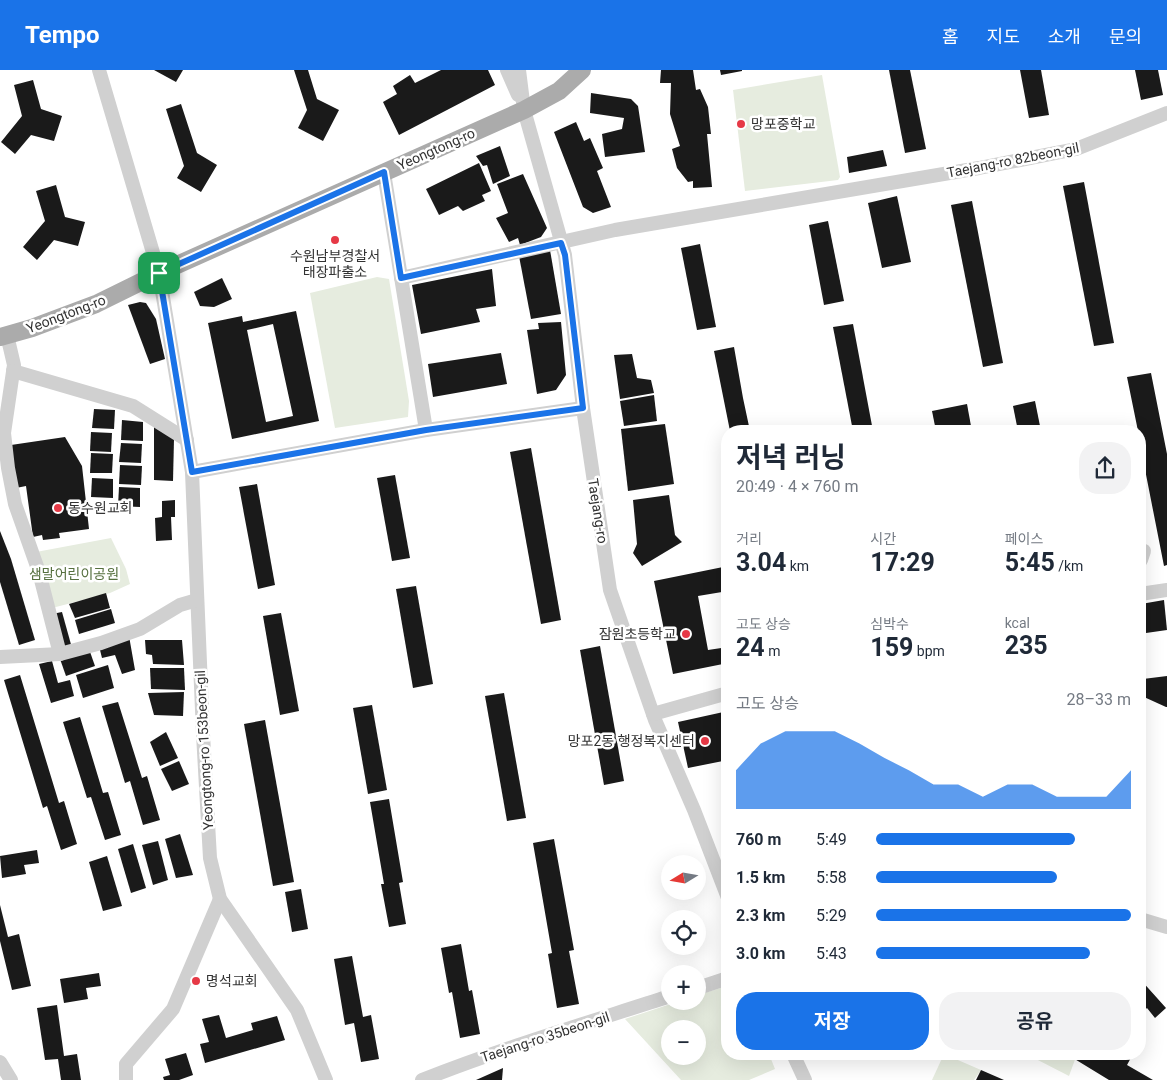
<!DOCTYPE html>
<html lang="ko">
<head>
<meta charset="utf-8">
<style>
  :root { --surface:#fff; --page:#f2f2f3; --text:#1f2937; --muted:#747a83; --accent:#1a73e8 }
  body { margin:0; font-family:Roboto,"Noto Sans KR",sans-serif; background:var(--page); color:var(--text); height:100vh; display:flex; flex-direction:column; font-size:19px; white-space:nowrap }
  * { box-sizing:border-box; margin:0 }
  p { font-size:16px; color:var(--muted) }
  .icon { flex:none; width:28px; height:28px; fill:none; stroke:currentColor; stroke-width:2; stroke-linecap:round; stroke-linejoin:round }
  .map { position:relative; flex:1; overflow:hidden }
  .details { position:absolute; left:721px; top:355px; width:425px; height:635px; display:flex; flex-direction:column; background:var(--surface); border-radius:20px; box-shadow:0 5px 20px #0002 }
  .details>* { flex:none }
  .needle { width:32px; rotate:259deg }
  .tools { position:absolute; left:661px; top:785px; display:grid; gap:10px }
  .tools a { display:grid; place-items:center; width:45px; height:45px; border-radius:50%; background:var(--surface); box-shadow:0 5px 20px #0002; font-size:25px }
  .pin { position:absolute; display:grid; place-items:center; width:42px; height:42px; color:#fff; margin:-21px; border-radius:10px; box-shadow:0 2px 8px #0006 }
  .round { display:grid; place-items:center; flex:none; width:52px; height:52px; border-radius:20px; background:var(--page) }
  .head { display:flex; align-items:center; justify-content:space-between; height:85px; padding:0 15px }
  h1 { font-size:28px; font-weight:700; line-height:38px }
  .stats { display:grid; grid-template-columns:repeat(3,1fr); gap:8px; height:85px; padding:5px 15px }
  .stats div { display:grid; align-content:center }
  .stats b { font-size:25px; font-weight:700 }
  .stats small { font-size:14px; font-weight:400 }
  .stats p { font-size:14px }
  .chart { height:140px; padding:10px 15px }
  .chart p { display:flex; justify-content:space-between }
  .chart svg { width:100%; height:90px; margin-top:5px; fill:var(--accent); opacity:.7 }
  .button { display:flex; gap:10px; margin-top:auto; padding:10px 15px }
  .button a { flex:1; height:58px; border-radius:20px; background:var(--accent); color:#fff; font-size:20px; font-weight:700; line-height:58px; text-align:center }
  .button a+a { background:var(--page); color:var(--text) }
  ul { padding:0 15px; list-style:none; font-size:16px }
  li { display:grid; grid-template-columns:80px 60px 1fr; align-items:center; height:38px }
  li i { height:12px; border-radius:6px; background:var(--accent) }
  header { display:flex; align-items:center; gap:30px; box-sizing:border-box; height:70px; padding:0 25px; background:var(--accent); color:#fff }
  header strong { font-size:24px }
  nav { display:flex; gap:28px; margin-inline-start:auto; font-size:18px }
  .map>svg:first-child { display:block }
</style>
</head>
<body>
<header>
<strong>Tempo</strong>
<nav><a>홈</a><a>지도</a><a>소개</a><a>문의</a></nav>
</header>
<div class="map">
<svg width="1167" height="1010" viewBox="0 0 1167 1010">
  <rect width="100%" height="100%" fill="#fff"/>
  <!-- green -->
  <g fill="#e6ecdf" fill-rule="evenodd">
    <path d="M822,5l18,102 -2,3 -93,11 -12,-101z"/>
    <path d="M377,207l12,2 20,122 -1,16 -73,11 -25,-135z"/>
    <path d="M111,468l15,31 4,15 -20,9 -58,15 -16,-56z"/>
    <path d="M727,916l1,68h41l6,15 -26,11h-68l-56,-61 55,-18h18v-6zM670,959h28v27h-28z"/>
    <path d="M944,984l37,16 -7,10h-42z"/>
    <path d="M1036,984h41l-8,22 -35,-18z"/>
  </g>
  <!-- building -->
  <g fill="#1a1a1a" fill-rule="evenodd">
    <path d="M154,0h29l-7,12z"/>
    <path d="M294,0h14l9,29 22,11 -16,31 -25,-13 9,-18z"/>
    <path d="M441,0h47l7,15 -96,50 -16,-33 14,-8 -4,-8 17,-11 5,8z"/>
    <path d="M661,0h32l3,20 4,-1 8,18 3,27h-4l5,53 -19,1v-7l-5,1 -11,-14 -5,-19 8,-3 -10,-32 1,-31h-11z"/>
    <path d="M720,0h22v1l-21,4z"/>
    <path d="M889,0h21l16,79 -21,4z"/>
    <path d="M1020,0h21l8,45 -20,3z"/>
    <path d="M1135,0h23l5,25 -22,5z"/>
    <path d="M33,10l8,29 21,7 -8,25 -23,-6 -16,19 -14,-12 21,-26 -8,-31z"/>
    <path d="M591,23l40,6 7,7 7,46 -40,5 -3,-23 20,-5 2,-11 -34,-5z"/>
    <path d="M181,34l16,49 20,12 -16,27 -24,-14 7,-12 -18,-57z"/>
    <path d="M576,52l8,19 6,-3 13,30 -6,3 14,36 -18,6 -10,-6 -29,-75z"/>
    <path d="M500,76l10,30 -17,8 -6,-19 -4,1 -7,-10z"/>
    <path d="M883,80l4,16 -38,7 -2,-16z"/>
    <path d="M479,93l12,28 -9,4 3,6 -22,10 -5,-5 -19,9 -13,-26z"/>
    <path d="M523,104l24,54 -6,9 -21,8 -2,-7 -9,4 -13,-24 12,-5 -11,-29z"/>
    <path d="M1084,112l30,161 -20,3 -31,-160z"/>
    <path d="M56,115l9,32 20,5 -7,24 -24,-6 -17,20 -14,-13 22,-26 -9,-30z"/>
    <path d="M897,126l14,66 -29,6 -14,-65z"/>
    <path d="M972,131l31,162 -20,4 -32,-162z"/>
    <path d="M828,151l16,80 -20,4 -15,-80z"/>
    <path d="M700,174l16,83 -19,3 -16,-82z"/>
    <path d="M550,180l11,64 -30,5 -12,-63z"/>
    <path d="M492,199l4,37 -20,3 4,13 -59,12 -9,-49z"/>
    <path d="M222,208l10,21 -18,8 -14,-1 -6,-14z"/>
    <path d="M140,232l6,1 10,16 9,40 -15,5 -22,-59z"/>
    <path d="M296,241l23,110 -87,18 -24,-116 34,-7 1,6zM273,254l20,92 -27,6 -19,-92z"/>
    <path d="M561,252l5,53 -10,15 -19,4 -10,-64 12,-1 -1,-6z"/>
    <path d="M853,254l20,107h-20l-20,-104z"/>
    <path d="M734,277l9,51 7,33h-20l-16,-80z"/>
    <path d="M501,283l6,31 -74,13 -5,-33z"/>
    <path d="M632,284l5,24 14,2 3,13 -34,6 -6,-44z"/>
    <path d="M1151,303l16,81v111l-3,1 -24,-122v-13h-2l-11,-54z"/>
    <path d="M654,325l3,26 -33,5 -4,-25z"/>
    <path d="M1035,331l6,30h-23l-5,-25z"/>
    <path d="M967,334l4,22 -25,5h-10l-4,-20z"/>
    <path d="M94,339l21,1 -1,19 -22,-1z"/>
    <path d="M122,350l21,2v19l-22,-1z"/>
    <path d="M665,354l9,60 -46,7 -7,-62z"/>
    <path d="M154,356l20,13 -1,42 -19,-1z"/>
    <path d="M91,362l21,1 -1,19 -21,-1z"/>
    <path d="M65,367l17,29 7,63 -30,4 1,5 -17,2 -1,-5 -9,2 -7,-51 -10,2 -5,-43z"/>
    <path d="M121,373l21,1 -1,19 -22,-1z"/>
    <path d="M531,378l30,172 -20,4 -31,-172z"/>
    <path d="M91,383l22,1 -1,19h-22z"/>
    <path d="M120,395l22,1 -1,19 -22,-1z"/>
    <path d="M395,405l15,83 -18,3 -15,-83z"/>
    <path d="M92,408l21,1v19l-22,-1z"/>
    <path d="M257,414l18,101 -17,4 -19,-102z"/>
    <path d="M119,417l21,1v19l-22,-1z"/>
    <path d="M669,425l6,40 7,7 -40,24 -9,-13 4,-9 -4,-44z"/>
    <path d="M175,430v17h-4l1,23 -16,1 -1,-23 7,-1v-16z"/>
    <path d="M0,461l11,28 24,81 -16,5 -19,-63z"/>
    <path d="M728,496v25l-30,5 10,54 20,-3v16l-55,11 -19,-93z"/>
    <path d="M416,516l17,98 -20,4 -17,-99z"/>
    <path d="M106,523l4,15 -35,10 -6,-14z"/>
    <path d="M1164,530l3,30 -21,3 -5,-29z"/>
    <path d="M111,539l4,14 -36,11 -4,-14z"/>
    <path d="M62,542l10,36 -9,3 -11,-37z"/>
    <path d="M281,543l18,98 -19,4 -17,-99z"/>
    <path d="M129,566l6,34 -13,4 -7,-19 -13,3 -3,-12z"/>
    <path d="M145,570h37l2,25 -31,-1 -1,-9 -6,-1z"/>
    <path d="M600,576l24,135 -20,4 -24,-135z"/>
    <path d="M89,579l6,17 -29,10 -6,-17z"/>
    <path d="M52,591l6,22 12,-3 4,16 -23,7 -12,-39z"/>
    <path d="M108,595l6,23 -31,10 -7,-23z"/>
    <path d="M150,598h34l1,22 -34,-1z"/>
    <path d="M20,605l39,128 5,-2 13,43 -16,6 -14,-44 -4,2 -39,-128z"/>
    <path d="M1167,606v31h-1l-22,-10 -1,-18z"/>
    <path d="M184,622l-1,24 -29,-1 -6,-22z"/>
    <path d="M504,623l22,125 -19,3 -22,-125z"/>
    <path d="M118,632l24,76 5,-2 13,44 -17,5 -13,-44 -5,2 -23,-77z"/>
    <path d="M372,635l15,85 -19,4 -15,-86z"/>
    <path d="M728,641v49l-40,8 -10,-46z"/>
    <path d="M80,647l23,76 5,-1 13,43 -16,5 -14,-43 -4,1 -24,-76z"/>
    <path d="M265,650l29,162 -21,4 -29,-162z"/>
    <path d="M166,662l12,26 -18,8 -10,-24z"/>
    <path d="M179,691l10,23 -17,7 -11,-22z"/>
    <path d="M389,729l14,83 -4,1 7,41 -17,3 -8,-43h3l-14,-82z"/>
    <path d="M180,764l13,41 -17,3 -11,-39z"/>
    <path d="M554,769l20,111 -5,1 10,53 -22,4 -9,-54 4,-1 -19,-110z"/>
    <path d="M158,771l10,39 -15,5 -11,-40z"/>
    <path d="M133,774l13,44 -15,5 -13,-44z"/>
    <path d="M37,780l2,13 -15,2 2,9 -24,4 -2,-22z"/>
    <path d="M107,786l15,50 -19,5 -14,-49z"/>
    <path d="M301,819l7,40 -16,3 -7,-40z"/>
    <path d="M0,835l8,32 11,-3 12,52 -19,4 -12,-49z"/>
    <path d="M461,874l8,47 3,-1 8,44 -20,4 -8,-46 -3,1 -8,-45z"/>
    <path d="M352,886l11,61 8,-2 8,44 -18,3 -7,-39 -9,2 -11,-66z"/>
    <path d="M99,903l2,13 -15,2 2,11 -24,4 -4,-24z"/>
    <path d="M1140,909l26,29 -11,10 -8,-10 -7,6z"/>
    <path d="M57,935l7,51 13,-2 4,26h-20l-3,-21 -13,1 -8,-52z"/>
    <path d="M219,945l7,23 27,-8 -2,-7 26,-7 8,24 -80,23 -5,-19 9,-2 -7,-23z"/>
    <path d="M186,983l7,22 -14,5h-15l-1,-3 7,-2 -5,-16z"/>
    <path d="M1076,984h57l-6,11 26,15h-44l-36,-22z"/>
    <path d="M503,998l-1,12h-26z"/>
    <path d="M981,1000l23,10h-28z"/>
  </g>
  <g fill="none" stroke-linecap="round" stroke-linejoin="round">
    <!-- minor -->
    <g stroke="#d0d0d0" stroke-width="14">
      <path d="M99,0l60,203 33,199 11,262 7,124 10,41 77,111 29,70"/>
      <path d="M507,0l11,25"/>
      <path d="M519,0l5,40 41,145 18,153 27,182 45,130 39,90 34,88"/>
      <path d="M384,103l42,257"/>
      <path d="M401,208l214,-48 364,-62 97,-19 91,-36"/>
      <path d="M7,265l7,30 -10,68 4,35 7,36 24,68 21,82"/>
      <path d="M13,301l120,35 54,34"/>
      <path d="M192,402l234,-42 157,-22"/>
      <path d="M1141,490l3,-9"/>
      <path d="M1140,524l27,-4"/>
      <path d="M0,587l60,-3 41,-11 39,-14 40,-24 17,-5"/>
      <path d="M653,644l75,-21"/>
      <path d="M1140,849l27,8"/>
      <path d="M698,918l30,-10"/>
      <path d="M793,984l12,26"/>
      <path d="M0,992l11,18"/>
      <path d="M126,1010v-16l47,-55 47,-110"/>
      <path d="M422,1010c81,-32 165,-57 248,-84"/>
    </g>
    <!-- major -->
    <path stroke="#ababab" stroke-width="18" d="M0,267l32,-9 64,-24 63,-31 365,-163 35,-19 23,-21"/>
  </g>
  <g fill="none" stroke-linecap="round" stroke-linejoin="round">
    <!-- route casing -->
    <g stroke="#fff" stroke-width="10">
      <path id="route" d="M384,102l17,106 160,-35 4,12 18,153 -157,22 -234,42 -33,-199z"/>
    </g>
    <!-- route -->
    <use href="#route" stroke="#1a73e8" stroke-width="6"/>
  </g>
  <!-- markers -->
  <g fill="#e63946" stroke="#fff" stroke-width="2">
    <circle cx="741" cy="54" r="5"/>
    <circle cx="335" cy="170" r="5"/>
    <circle cx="58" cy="438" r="5"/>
    <circle cx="686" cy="564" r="5"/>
    <circle cx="705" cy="671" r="5"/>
    <circle cx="196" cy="911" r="5"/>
  </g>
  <g text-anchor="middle" stroke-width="5" stroke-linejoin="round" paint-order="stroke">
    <!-- poi labels -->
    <g font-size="14" fill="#333" stroke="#fff" text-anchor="start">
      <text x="751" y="59">망포중학교</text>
      <text x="335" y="191" text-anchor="middle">수원남부경찰서<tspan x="335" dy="16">태장파출소</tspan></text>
      <text x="68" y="443">동수원교회</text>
      <text x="676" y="569" text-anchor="end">잠원초등학교</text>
      <text x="695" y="676" text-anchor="end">망포2동 행정복지센터</text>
      <text x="206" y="916">명석교회</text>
    </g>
    <!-- street labels -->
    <g font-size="14" fill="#333" stroke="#fff">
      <text transform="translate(436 79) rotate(-24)" y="5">Yeongtong-ro</text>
      <text transform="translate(1013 90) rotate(-11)" y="5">Taejang-ro 82beon-gil</text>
      <text transform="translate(66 244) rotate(-21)" y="5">Yeongtong-ro</text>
      <text transform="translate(598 441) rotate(81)" y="5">Taejang-ro</text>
      <text transform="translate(204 680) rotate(-93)" y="5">Yeongtong-ro 153beon-gil</text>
      <text transform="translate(545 967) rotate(-18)" y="5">Taejang-ro 35beon-gil</text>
    </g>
    <!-- park labels -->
    <g font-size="14" fill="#56703f" stroke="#fff">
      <text x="74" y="509">샘말어린이공원</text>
    </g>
  </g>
</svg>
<div class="tools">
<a><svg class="needle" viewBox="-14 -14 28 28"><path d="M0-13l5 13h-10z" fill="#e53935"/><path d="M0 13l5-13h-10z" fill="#747a83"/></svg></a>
<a><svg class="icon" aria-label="locate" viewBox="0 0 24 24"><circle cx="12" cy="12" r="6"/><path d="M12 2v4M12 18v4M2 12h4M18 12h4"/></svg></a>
<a>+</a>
<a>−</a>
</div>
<div class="pin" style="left:159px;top:203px;background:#1e9e55"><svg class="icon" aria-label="arrive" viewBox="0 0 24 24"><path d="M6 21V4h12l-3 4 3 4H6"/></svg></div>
<section class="details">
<div class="head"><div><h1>저녁 러닝</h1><p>20:49 · 4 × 760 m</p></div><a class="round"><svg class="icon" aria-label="share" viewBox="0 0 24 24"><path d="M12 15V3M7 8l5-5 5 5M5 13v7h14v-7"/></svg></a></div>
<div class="stats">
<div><p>거리</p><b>3.04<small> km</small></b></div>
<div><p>시간</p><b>17:29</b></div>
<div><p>페이스</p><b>5:45<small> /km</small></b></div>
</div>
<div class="stats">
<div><p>고도 상승</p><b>24<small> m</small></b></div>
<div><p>심박수</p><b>159<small> bpm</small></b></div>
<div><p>kcal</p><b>235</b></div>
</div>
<div class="chart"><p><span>고도 상승</span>28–33 m</p>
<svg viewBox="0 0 160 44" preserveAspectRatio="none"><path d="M0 44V25L10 12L20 6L30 6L40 6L50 12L60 19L70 25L80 32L90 32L100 38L110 32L120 32L130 38L140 38L150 38L160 25V44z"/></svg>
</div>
<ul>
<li><b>760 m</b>5:49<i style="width:78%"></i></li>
<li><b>1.5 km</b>5:58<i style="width:71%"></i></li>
<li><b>2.3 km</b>5:29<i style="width:100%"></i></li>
<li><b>3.0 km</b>5:43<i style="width:84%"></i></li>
</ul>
<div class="button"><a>저장</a><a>공유</a></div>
</section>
</div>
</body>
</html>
